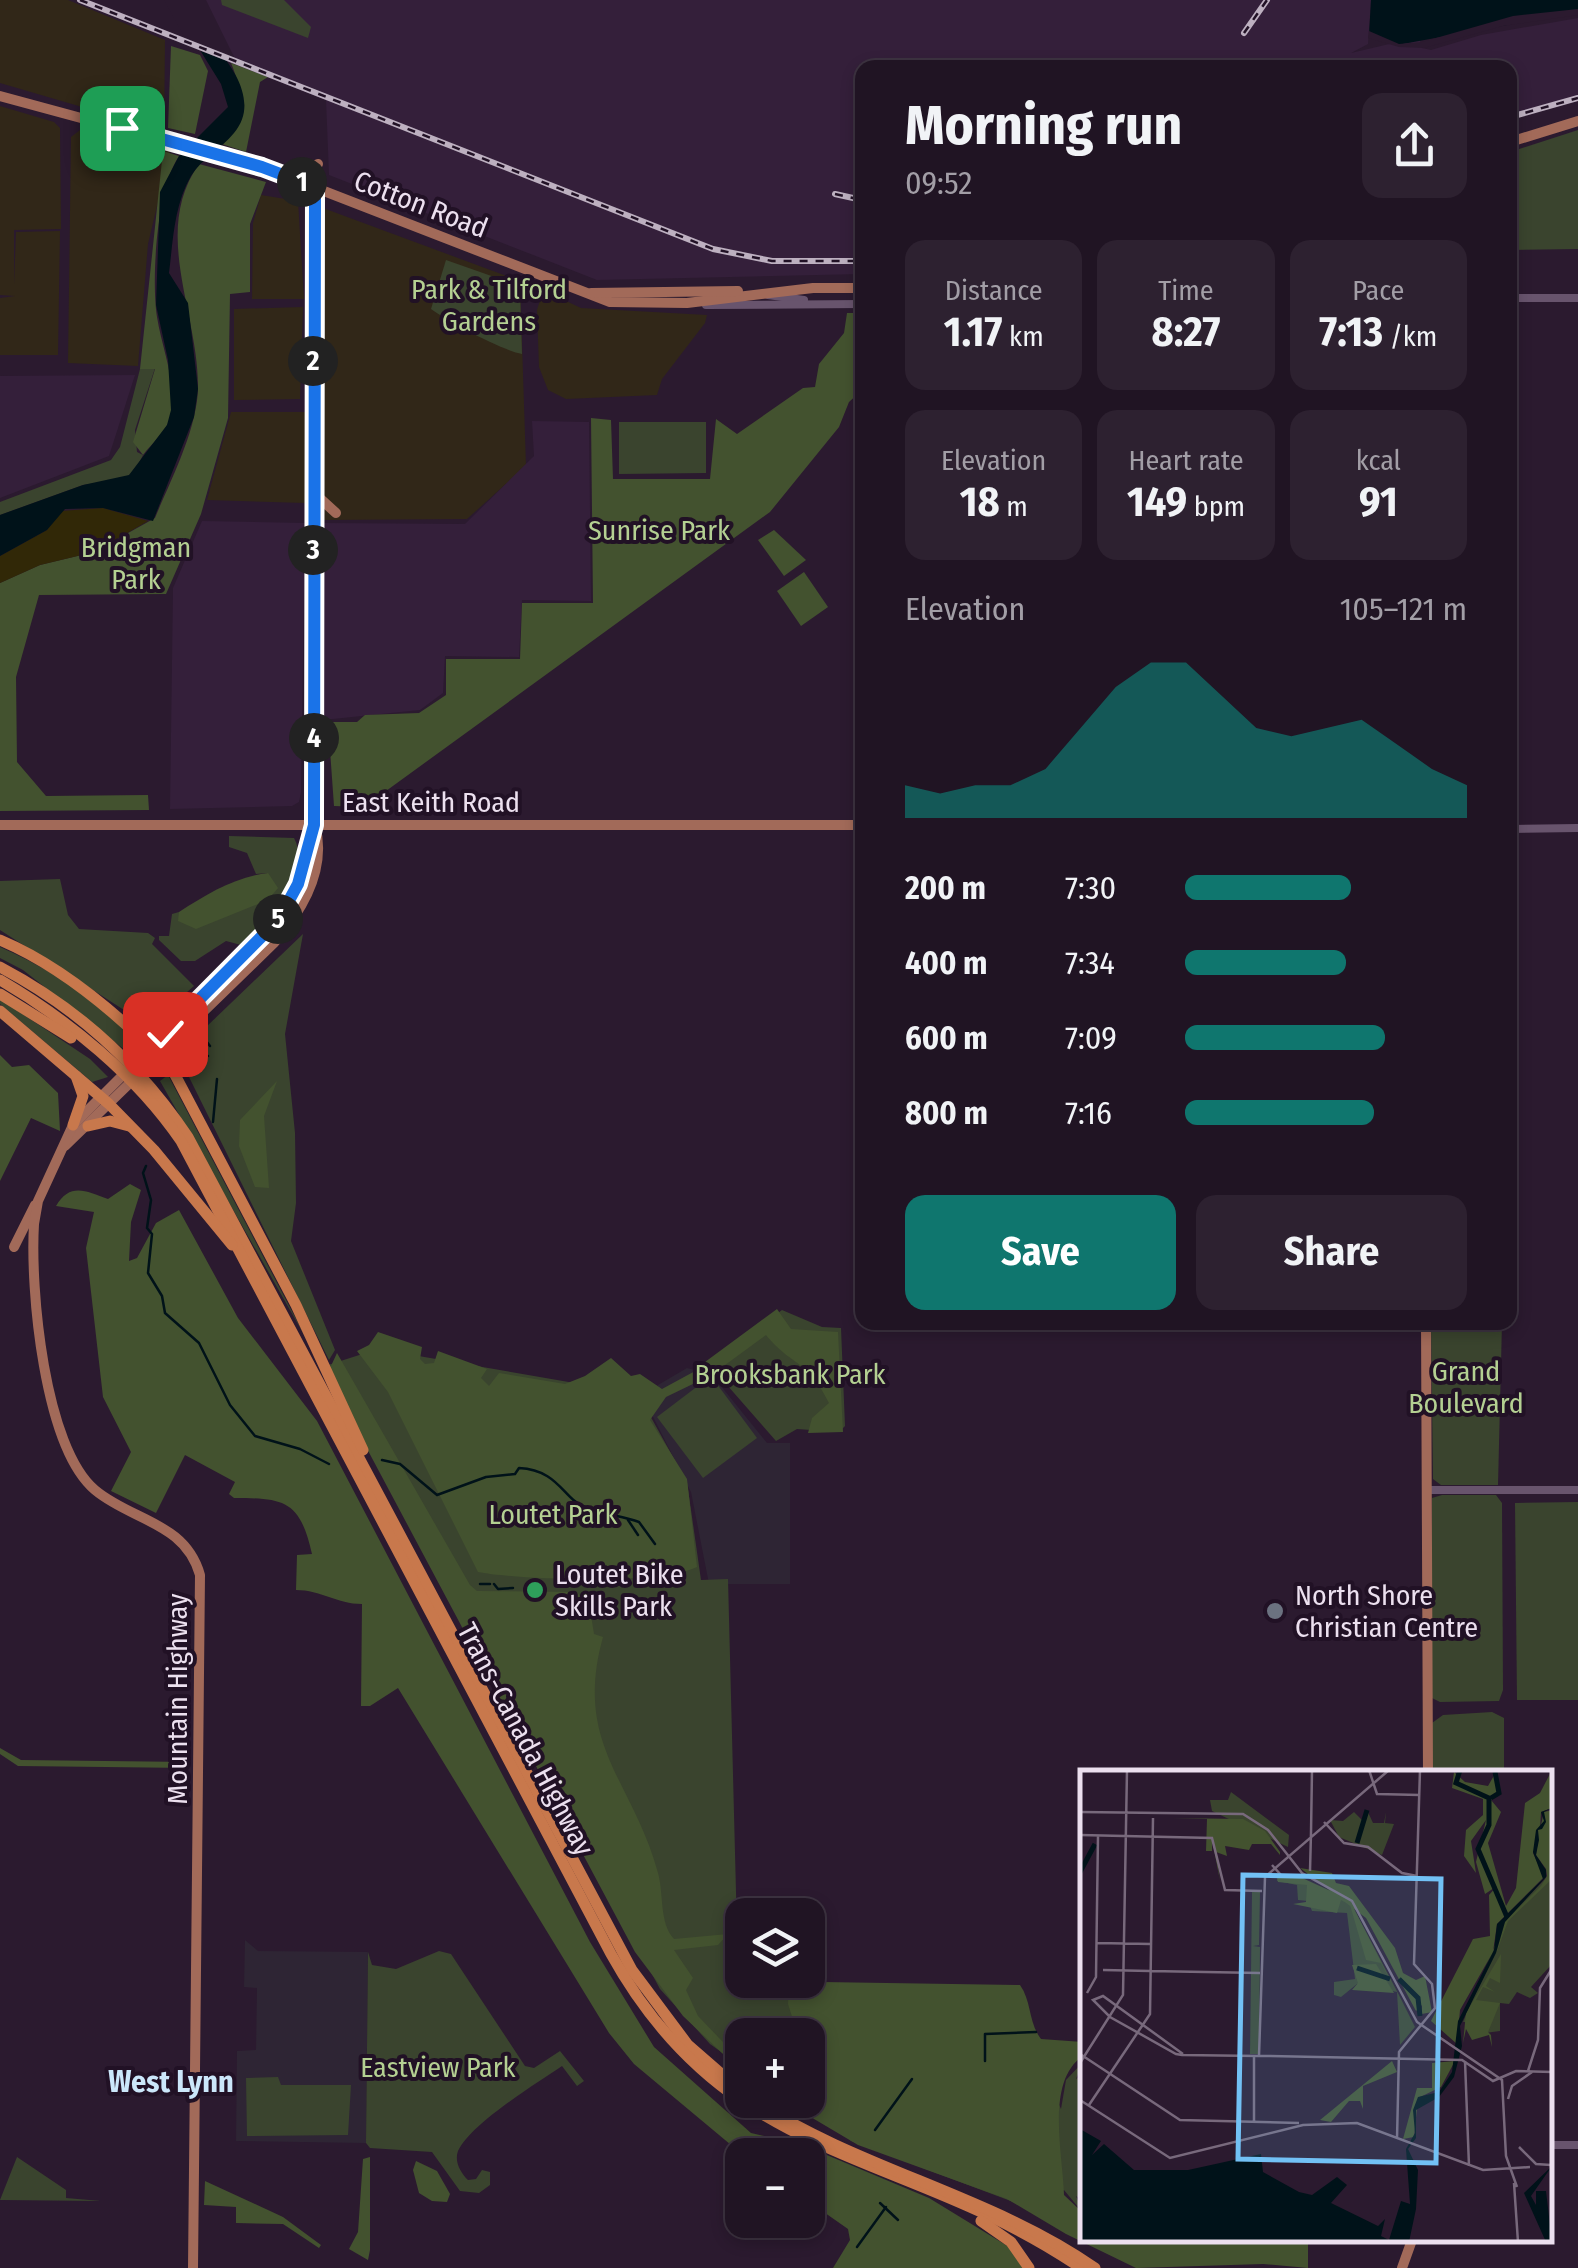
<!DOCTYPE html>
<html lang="en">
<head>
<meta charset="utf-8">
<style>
  :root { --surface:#201423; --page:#2d2130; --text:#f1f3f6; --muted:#a29ea6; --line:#3d3341; --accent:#0f766e }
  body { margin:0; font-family:"Fira Sans Condensed",sans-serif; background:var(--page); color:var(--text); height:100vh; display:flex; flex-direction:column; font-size:38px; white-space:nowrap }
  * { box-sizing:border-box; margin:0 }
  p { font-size:32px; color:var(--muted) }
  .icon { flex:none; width:55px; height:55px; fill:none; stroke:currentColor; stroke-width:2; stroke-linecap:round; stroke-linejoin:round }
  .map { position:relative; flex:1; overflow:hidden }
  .panel { position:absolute; left:855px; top:60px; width:662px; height:1270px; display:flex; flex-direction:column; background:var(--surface); border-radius:20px; box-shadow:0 5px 15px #0003,0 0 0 2px var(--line) }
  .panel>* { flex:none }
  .tools { position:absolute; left:725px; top:1898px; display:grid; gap:20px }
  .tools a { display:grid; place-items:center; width:100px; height:100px; border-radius:20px; background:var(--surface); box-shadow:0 5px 15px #0003,0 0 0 2px var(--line); font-size:50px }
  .pin { position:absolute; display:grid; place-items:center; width:85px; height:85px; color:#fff; margin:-42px; border-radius:20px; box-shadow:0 5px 15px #0006 }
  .km { position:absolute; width:50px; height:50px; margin:-25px; border-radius:50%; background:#222; color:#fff; font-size:28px; line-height:50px; text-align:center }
  .round { display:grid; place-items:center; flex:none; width:105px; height:105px; border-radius:20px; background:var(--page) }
  .summary { display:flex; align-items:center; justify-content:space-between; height:170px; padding:0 50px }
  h1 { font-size:55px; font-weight:700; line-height:75px }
  .stats { display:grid; grid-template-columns:repeat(3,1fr); gap:15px; height:170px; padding:10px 50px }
  .stats div { display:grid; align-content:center; border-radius:20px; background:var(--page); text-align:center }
  .stats b { font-size:42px; font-weight:700 }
  .stats small { font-size:28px; font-weight:400 }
  .stats p { font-size:28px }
  .chart { height:280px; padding:20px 50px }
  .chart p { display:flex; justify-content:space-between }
  .chart svg { width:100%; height:180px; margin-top:10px; fill:var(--accent); opacity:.7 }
  .cta { display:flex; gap:20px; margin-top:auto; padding:20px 50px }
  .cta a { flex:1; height:115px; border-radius:20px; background:var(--accent); color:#fff; font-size:40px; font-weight:700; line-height:115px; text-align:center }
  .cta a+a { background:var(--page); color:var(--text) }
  ul { padding:0 50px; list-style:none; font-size:32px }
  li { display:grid; grid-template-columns:160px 120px 1fr; align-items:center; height:75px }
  li i { height:25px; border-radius:12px; background:var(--accent) }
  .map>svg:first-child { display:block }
</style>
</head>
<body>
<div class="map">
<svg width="1578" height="2268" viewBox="0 0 1578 2268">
  <rect width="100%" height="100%" fill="#2b1a2f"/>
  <!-- commercial -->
  <g fill="#312718">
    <path d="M0,0h68l97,40 -1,91 -164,-48z"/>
    <path d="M0,106l54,16 6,6 1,101 -47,1v55l2,-53 44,-1 -2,124h-58v-57l15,-2 -15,-1z"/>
    <path d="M84,127l86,24 -22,93 -10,122 -70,-3 3,-226z"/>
    <path d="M261,195l37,6 6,98h-52l1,-76z"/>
    <path d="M323,208l197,73 6,185 -59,53 -145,1z"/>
    <path d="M551,294l30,14 126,7 -2,8 -43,56 -5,16 -91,4 -18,-9 -9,-23 -2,-57 4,-13z"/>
    <path d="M303,307l-3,92 -66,1v-91z"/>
    <path d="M231,412h74v91l-98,-3z"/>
  </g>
  <!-- built -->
  <g fill="#341f3a">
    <path d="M200,0h1171l-3,44 -17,9 68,-16 3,11 9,2 50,-15 97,-17v83l-68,17v-50h-648v206l-265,6 -268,-105 -3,-75 -95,-37z"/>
    <path d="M135,375l-26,81 -109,42v-122z"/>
    <path d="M532,421l57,1 2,179 -69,-1 -3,57 -74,-1 -2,37 -23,17 -97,10 -2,-197 144,1 69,-68z"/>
    <path d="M202,521l103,2 -4,269 -2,10 -7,4 -122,3 3,-221z"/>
  </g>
  <!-- education -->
  <g fill="#2e2534">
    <path d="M687,1368l25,7 55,68h23v141h-81l-18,-92 -46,-91 13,-16z"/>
    <path d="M245,1940l13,11 110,1 -2,191 -130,-2 1,-90 19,-1 1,-62 -13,-1z"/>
  </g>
  <!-- green -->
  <g fill="#3a442e">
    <path d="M221,0h63l27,27 -3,11 -86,-33z"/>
    <path d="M1578,130v119l-68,1v-98z"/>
    <path d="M446,260l68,24 6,6 2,64c-21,-4 -75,-33 -91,-45z"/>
    <path d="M155,368l-20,62 2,22 6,3 -8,16 -12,8 -40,6 -83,30v-13l111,-42 9,-13 20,-78z"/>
    <path d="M619,422h87v51l-87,1z"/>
    <path d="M229,836l65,2c20,37 -29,85 -53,107l-15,-4 -31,20h-14l-22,-21v-4h10l3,-22 7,-2v9c38,5 52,-13 89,-21v-27l-12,1 -9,-21 -18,-6z"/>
    <path d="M60,879l8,36 11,14 69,4 7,5 -3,6 42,42 -30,26 -23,9 -141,-91v-49z"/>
    <path d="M303,934l-18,100 10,99 1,70 -5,38 44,109 -6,10 -140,-283v-28l16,-21z"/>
    <path d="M0,947c44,19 110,58 137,98l-7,9 -107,-84 -23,-12z"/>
    <path d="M0,999l90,60 18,18 -16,5 -92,-78z"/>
    <path d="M168,1075l139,265 -147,-259z"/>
    <path d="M782,1310l40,17 19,1 4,98 -6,6 -42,-3 -21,12 -63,-72 -1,-7z"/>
    <path d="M1431,1323h71l-4,162h-57l-8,-6z"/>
    <path d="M378,1349l260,45 49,88 14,98 27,-1 10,391 4,10 19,1 16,8 246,2 9,52 29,66 5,-29 17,-18 -7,17 7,-4v126l-7,-5 7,17 -19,-23 -43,15 -170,-64 -43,-41v-65h-66v32l-32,-23 -50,-55 -335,-623z"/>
    <path d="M711,1376l46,62 -54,40 -46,-61z"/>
    <path d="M1442,1495h54l6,8 1,187 -4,11 -59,1 -8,-4v-200z"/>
    <path d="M1578,1502v198h-61l-2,-197z"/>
    <path d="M1492,1712l12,6v55h-72v-50l11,-8z"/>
    <path d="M439,1951l12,3 74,112 9,2 26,-17 24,30 -7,5 -15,-20c-26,18 -91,57 -104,85 -4,11 3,22 10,29l8,-1 6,-9 8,2v13l-11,8 -19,-2 -28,-39 -62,-4 -4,-5 2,-191 4,13 24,4z"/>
    <path d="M278,2077l3,8h70l-3,50 -101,1 -1,-58z"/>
    <path d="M17,2157l49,33v8l35,3 -101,-1z"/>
  </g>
  <!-- forest -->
  <g fill="#43522f">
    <path d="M171,46l29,9 8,16 -13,63 -27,-6z"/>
    <path d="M231,63l37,14 -8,5 -14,70 -24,-8c27,-24 21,-51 9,-81z"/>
    <path d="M163,151l16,5c-22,32 -28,122 -22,161 5,32 21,67 13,101 -3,13 -19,26 -27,37l-10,-13 22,-73h-15z"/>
    <path d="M199,164l67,18 -16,42v68l-20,2 -2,124 -27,96 -35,80 -127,1 -23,82 1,85 29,34 102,-1 1,15 -149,1v-228l40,-18 54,-13 61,-34c16,-39 42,-88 43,-130 1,-75 -47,-156 1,-224z"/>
    <path d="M847,313h15v77l-13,12 -10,25 -69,85 -406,295 -30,-1 -6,-84h29l8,-7 54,-2 27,-18v-36h74l2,-56h71l-2,-185 20,2 2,59h97l6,-60 21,15 66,-46 12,-1 4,-23 25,-31z"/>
    <path d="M774,530l32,30 -22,16 -26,-36z"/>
    <path d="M804,572l24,35 -27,19 -24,-35z"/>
    <path d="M268,873l10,15 -10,12 -72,29 -18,-8 1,-9c28,-18 56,-35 89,-39z"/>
    <path d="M0,1055l12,12 17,-2 29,28 2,38 -29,-13 -31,63z"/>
    <path d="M277,1081l-13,35 5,72 -14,-1 -16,-41 1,-26z"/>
    <path d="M130,1184l11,6 -10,32 -2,39 8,-3 19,-35 23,-13 59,108 79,103 273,521 64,105 97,86 52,12 126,53 85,52 12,18h-193l17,-28 -2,-11 -40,-28v-46h-65l-109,-91 -25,-31 -211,-345 -28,18h-9l1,-102c-25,0 -41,-14 -66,-14l1,-35 15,-1c-12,-53 -27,-56 -78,-56l-5,-4 6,-12 -50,-27 -29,58 -45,-22 20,-39 -28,-55 -17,-149 8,-36 -38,-6c14,-24 30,-15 52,-7z"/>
    <path d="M777,1309l14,20 47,3 5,100 -35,1 4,-15 17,-15c-22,-45 -37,-36 -63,-68l-45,33 -16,-2v-4z"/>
    <path d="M378,1332l44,15 -2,12 5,5 9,-1 4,-12 49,18 -6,9 8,8 10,-13 66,11 20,-8 26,-18 20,18 9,-2 22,15 35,-19v12l-31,15 -16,23 37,59 10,88c-35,18 -178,13 -219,5l-90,-180 -31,-41 12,-6z"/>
    <path d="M337,1353l133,232 7,6 100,1 13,17 4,25 9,3c-30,108 30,143 55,236 6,21 1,50 16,66l54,-5 -10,11 -44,5 19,28 -7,12 12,26 44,46v10l-59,-56 -48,-64 -270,-507 -40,-66z"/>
    <path d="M0,1748l21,12 169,2v6l-172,-2 -18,-12z"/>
    <path d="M822,1982l198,3c12,17 8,37 21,54l42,3v14c-38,25 -20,98 -19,139l19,18v27l225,1v27l-45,-4 -127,4 -70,-34 -59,-35 -149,-54 -76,-45h26v-65h-10l-10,-31 1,-20z"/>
    <path d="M370,2157v93l-2,10 -19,-11 9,-17 5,-73z"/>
    <path d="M416,2161l21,10 13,23 -3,8 -15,-1 -13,-8 -6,-23z"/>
    <path d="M205,2181l78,36 38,28 -2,3 -36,-24 -47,-1v-16l-32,-2z"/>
  </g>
  <!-- sand -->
  <path fill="#312807" d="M103,508l45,13 -54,31 -54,13 -40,18v-27l47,-26 14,-19z"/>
  <!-- water -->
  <g fill="#001219">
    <path d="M169,0c27,28 103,87 65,133 -13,16 -32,25 -43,43 -17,29 -18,65 -22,97l19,30 10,86 -4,28 -41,104 -50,-13 -38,1 -18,21 -47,26v-41l83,-30 46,-10 38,-50 4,-15 -3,-50 -12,-55 4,-113 19,-36 49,-49 -7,-23z"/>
    <path d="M1371,0h207v12l-181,33 -28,-10z"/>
  </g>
  <!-- pier -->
  <g fill="#2b1a2f">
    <path d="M164,0h42l32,65 -48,-18z"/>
    <path d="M1578,9v6l-75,11 -79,22 -25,-1 -31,-9 1,-7 30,13 23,-2 91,-26z"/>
  </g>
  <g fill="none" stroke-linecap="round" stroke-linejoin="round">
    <!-- stream -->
    <g stroke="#001219" stroke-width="2.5">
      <path d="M199,1032l11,14"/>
      <path d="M185,1061l23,-5"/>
      <path d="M213,1122l4,-43"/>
      <path d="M146,1166l-3,7 8,27 -4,28 5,6 -4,39 14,23 3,17 34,30 31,62 25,31 45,13 29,15"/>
      <path d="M382,1460l18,4 37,31 49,-18 29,-3 4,-6c40,2 44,31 66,39 17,7 37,9 54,15l16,22"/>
      <path d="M628,1520l10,15"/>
      <path d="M480,1584h10"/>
      <path d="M494,1584l4,5 15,-1"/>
      <path d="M985,2061v-27l51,-2"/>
      <path d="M875,2130l37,-51"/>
      <path d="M880,2203l18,17"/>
      <path d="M857,2247l29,-40"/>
    </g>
    <!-- minor -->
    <g stroke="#68546d" stroke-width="8">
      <path d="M768,295l36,5"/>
      <path d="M1510,298h68"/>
      <path d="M706,305l156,-1"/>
      <path d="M1510,829l68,-1"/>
      <path d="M1428,1490h150"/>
      <path d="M1550,2145h28"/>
    </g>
    <!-- major -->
    <g stroke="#a26a59" stroke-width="10">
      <path d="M0,96l262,71 348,135 77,1 126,-15h49"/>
      <path d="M1510,142l68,-21"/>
      <path d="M295,179l23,-15"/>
      <path d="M591,293l147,-2"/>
      <path d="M532,296l25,-13"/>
      <path d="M313,492l23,21"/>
      <path d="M0,825h862"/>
      <path d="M65,1146l209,-203c28,-32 53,-74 41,-118l-3,-617 3,-21"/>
      <path d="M14,1247l21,-42"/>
      <path d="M1426,1322l2,451"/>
      <path d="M193,2268l7,-693c-15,-53 -68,-54 -105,-85 -51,-43 -65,-201 -61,-266l4,-23 35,-76 206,-206 19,-35 17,-59"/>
      <path d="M1402,2268l10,-28"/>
    </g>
    <!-- highway -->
    <g stroke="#c8784c" stroke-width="11">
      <path d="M0,940c57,24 107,65 151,108l-4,17"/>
      <path d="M0,967c78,41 139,97 188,170l444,833 56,75 54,47"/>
      <path d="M0,980c67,39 137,96 181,161l430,813c119,215 293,193 470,314"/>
      <path d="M0,994l71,44"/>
      <path d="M0,1011l109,93 45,46 78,95"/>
      <path d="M132,1030l19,2 24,-12"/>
      <path d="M173,1041v30l123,234 67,145"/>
      <path d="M73,1125l10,-29 -7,-20"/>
      <path d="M88,1126l22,-5 19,5"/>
      <path d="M753,2100c107,70 237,95 342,168"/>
      <path d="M981,2221l30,21 18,26"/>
    </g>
    <!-- rail casing -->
    <g stroke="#bdb0c0" stroke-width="6">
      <g id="rail">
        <path d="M80,0l633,249 59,12h90"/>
        <path d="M1244,33l23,-33"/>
        <path d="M1510,117l68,-19"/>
        <path d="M835,194l27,6"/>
      </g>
    </g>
    <!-- rail -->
    <use href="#rail" stroke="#211125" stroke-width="2.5" stroke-dasharray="8" stroke-linecap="butt"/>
  </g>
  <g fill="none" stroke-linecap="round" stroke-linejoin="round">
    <!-- route casing -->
    <g stroke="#fff" stroke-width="20">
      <path id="route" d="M122,128l140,39 53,20 -1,638 -16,59 -19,35 -114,115"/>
    </g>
    <!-- route -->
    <use href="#route" stroke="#1a73e8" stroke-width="12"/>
  </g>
  <!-- markers -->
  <circle fill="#2e9e5b" stroke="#211125" stroke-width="4" cx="535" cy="1590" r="10"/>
  <circle fill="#6b7280" stroke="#211125" stroke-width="4" cx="1275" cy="1611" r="10"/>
  <g text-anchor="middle" stroke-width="8" stroke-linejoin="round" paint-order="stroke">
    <!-- street labels -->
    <g font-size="28" fill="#ece0ef" stroke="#211125">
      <text transform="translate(421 204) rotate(21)" y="10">Cotton Road</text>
      <text x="431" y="812">East Keith Road</text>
      <text transform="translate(177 1699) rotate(-90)" y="10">Mountain Highway</text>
      <text transform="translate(526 1739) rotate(62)" y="10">Trans-Canada Highway</text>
    </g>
    <!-- park labels -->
    <g font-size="28" fill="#b4d092" stroke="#211125">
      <text x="489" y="299">Park &amp; Tilford<tspan x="489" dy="32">Gardens</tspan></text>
      <text x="659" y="540">Sunrise Park</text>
      <text x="136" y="557">Bridgman<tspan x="136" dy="32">Park</tspan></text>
      <text x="1466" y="1381">Grand<tspan x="1466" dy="32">Boulevard</tspan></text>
      <text x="790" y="1384">Brooksbank Park</text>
      <text x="553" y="1524">Loutet Park</text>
      <text x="438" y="2077">Eastview Park</text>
    </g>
    <!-- poi labels -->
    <g font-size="28" fill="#ece0ef" stroke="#211125" text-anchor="start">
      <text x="555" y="1584">Loutet Bike<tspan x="555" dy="32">Skills Park</tspan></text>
      <text x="1295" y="1605">North Shore<tspan x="1295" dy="32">Christian Centre</tspan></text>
    </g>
    <!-- neighbourhood labels -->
    <g font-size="30" font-weight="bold" fill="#cbe7fa" stroke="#211125">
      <text x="171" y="2092">West Lynn</text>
    </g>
  </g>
  <!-- overview -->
  <g transform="translate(1080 1770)">
    <rect width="472" height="472" fill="#2b1a2f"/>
    <path d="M151,22l58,43 -1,12 -76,-36 -2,-11h18zM287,40l6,13h11l2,-11 -1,11 9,1 -12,31 -43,-18 -9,-17 13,1 11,-9 9,9zM197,104l18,1 57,30 49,94 14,28 -15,18 -3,-53 -40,-8 -16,13 -7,-2v-13l21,-3 -8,-66 -35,-2 -4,-10 -10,-1 -1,-15 -20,-4zM467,107l6,2 -1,85 -21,23 7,6 -8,5 -13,-6 -8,12 -9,-1v28l-15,2 -1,-11h-21l42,-101zM172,122h8l-1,53 -6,1 7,1 -1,107h-9z" fill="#3a442e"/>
    <path d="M472,0v38l-11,4 -1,17 4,-17 8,-2v69l-44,42 -12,33 9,-33 36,-35 6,-10 -1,-7 -10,-14 2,-16 -5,14 11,24 -47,47 -4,28 -33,58 -3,34 -26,-23 42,-82 17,-3 -1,-41 8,-9 -12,8 -9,-32 10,-42 -15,21 5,32 -12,-17 2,-26 17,-15v-16l-31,-11 2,-16 11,10 23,4 8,-14 4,20 -9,8 10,12 -13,31 18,63 10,-18 9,-85 15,-10zM92,48l71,1 22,12 15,21v3l-9,-11h-19l-3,6 -24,-4 2,10 -11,-4 4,29 -8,-42v12h-6l1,-32zM220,98l32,5 4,10 13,3 46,62 8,25 13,7 9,-4 7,36 -10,2v-9l-6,6 -50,-93zM197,105l21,1 37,17 18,14 44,86 -16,-30 -15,-3 -16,-55 -9,-5 -4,13 -44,-9 13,-2 1,-17 -29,-3zM421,184l-1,29 -10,-5 -4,8 9,6 -12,-5 -7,13 24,3 -12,29 3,3 1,12 -3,-12 -17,5 -6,-11 -3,14 3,-30zM296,194l18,29 -42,-3 6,-7 -6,-18zM312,291l5,11 -34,14v23l-3,-8h-11l-18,21 -11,-2zM375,291l-14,26 -23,11 -4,39 -11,2 14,-51h15v-25z" fill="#43522f"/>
    <path d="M472,38l-8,4 2,10 -4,7 -4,1 1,10 -3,15 10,15v7l-41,45 -9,31 -36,73 2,20 -8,31 -15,20 -23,13v28l-8,11 10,21 -2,39 -7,33h-329v-113l21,12 -9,14 12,-11 30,26h54l73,-16 2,18 36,20 13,3 25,-18 10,8 -16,18 47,23 7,-7 -4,17 8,4 12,-39 9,3 -4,-55 9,-16 -2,-23 5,-13 21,-5 13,-20 6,-51 36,-71 3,-26 46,-45 -10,-27 3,-22 8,-9 -3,-9zM472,396l-21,30 5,9v-14h10l6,51h-6l-22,-49z" fill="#001219"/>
    <path fill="none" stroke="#001219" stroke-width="5" d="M380,0l-4,13 33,15v27l-11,24 29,68M411,28l8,-5 -4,-21M277,73l10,-33M0,102l15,-28M277,198l33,11M319,209l19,19 2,18"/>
    <path fill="none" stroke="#78697c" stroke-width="2.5" d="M289,0l8,24 43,1M0,42l163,2 25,16 34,43 50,28 65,121 85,58 4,76 11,31M244,52l20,21 24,4 34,26 15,3M231,63l1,-63M0,65l132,3 13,52 37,1M192,95l9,10 21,1M230,101l1,-38M17,173l54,1M23,200l47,1M70,201l110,2M7,223l9,-16 2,-141M0,284l100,66 119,3M103,284l-80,-58 -10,4 17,17 66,37 6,1 77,1M187,286l195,4 31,21 23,-10 37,1M189,286h-10l6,-179 124,-107M385,291l4,105M0,293l43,-68 4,-225M448,301l10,-31 2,-52 13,-21M428,329l4,-13 20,-14M0,330l90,58 133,-33 54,-2 126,47 47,-3M9,335l61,-91 3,-196M174,352v-66M317,369l2,-87 36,-44 -3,-24 -18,-20 6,-194M439,377l17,17 15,1M434,413l4,59"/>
    <path fill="#72c1f5" fill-opacity="0.15" stroke="#72c1f5" stroke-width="5" d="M163,105l198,4 -5,284 -198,-4z"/>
    <rect width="472" height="472" fill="none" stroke="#ece0ef" stroke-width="5"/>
  </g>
</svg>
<div class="tools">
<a><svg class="icon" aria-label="layers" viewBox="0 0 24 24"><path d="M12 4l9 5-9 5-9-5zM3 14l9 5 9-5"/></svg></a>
<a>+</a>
<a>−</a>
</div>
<div class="pin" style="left:122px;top:128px;background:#1e9e55"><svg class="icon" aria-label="arrive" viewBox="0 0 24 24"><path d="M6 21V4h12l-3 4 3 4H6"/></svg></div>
<div class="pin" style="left:165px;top:1034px;background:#d93025"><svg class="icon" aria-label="check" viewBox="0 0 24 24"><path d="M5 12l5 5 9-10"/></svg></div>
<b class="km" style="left:302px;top:182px">1</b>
<b class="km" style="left:313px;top:361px">2</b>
<b class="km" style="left:313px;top:550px">3</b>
<b class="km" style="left:314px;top:738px">4</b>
<b class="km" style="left:278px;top:919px">5</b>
<section class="panel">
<div class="summary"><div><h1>Morning run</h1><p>09:52</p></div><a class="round"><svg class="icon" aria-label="share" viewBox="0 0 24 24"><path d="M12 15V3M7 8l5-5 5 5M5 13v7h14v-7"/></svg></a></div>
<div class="stats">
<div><p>Distance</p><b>1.17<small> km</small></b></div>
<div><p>Time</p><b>8:27</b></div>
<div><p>Pace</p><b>7:13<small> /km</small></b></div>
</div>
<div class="stats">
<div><p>Elevation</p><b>18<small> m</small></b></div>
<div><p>Heart rate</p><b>149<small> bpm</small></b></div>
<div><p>kcal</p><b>91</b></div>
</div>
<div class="chart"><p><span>Elevation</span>105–121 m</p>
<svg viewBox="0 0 160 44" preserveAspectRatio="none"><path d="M0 44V36L10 38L20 36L30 36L40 32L50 22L60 12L70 6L80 6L90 14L100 22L110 24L120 22L130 20L140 26L150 32L160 36V44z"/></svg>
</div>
<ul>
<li><b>200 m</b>7:30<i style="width:59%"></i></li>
<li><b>400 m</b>7:34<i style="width:57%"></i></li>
<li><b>600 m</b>7:09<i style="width:71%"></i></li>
<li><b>800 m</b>7:16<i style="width:67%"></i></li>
</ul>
<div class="cta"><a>Save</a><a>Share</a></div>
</section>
</div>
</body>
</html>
